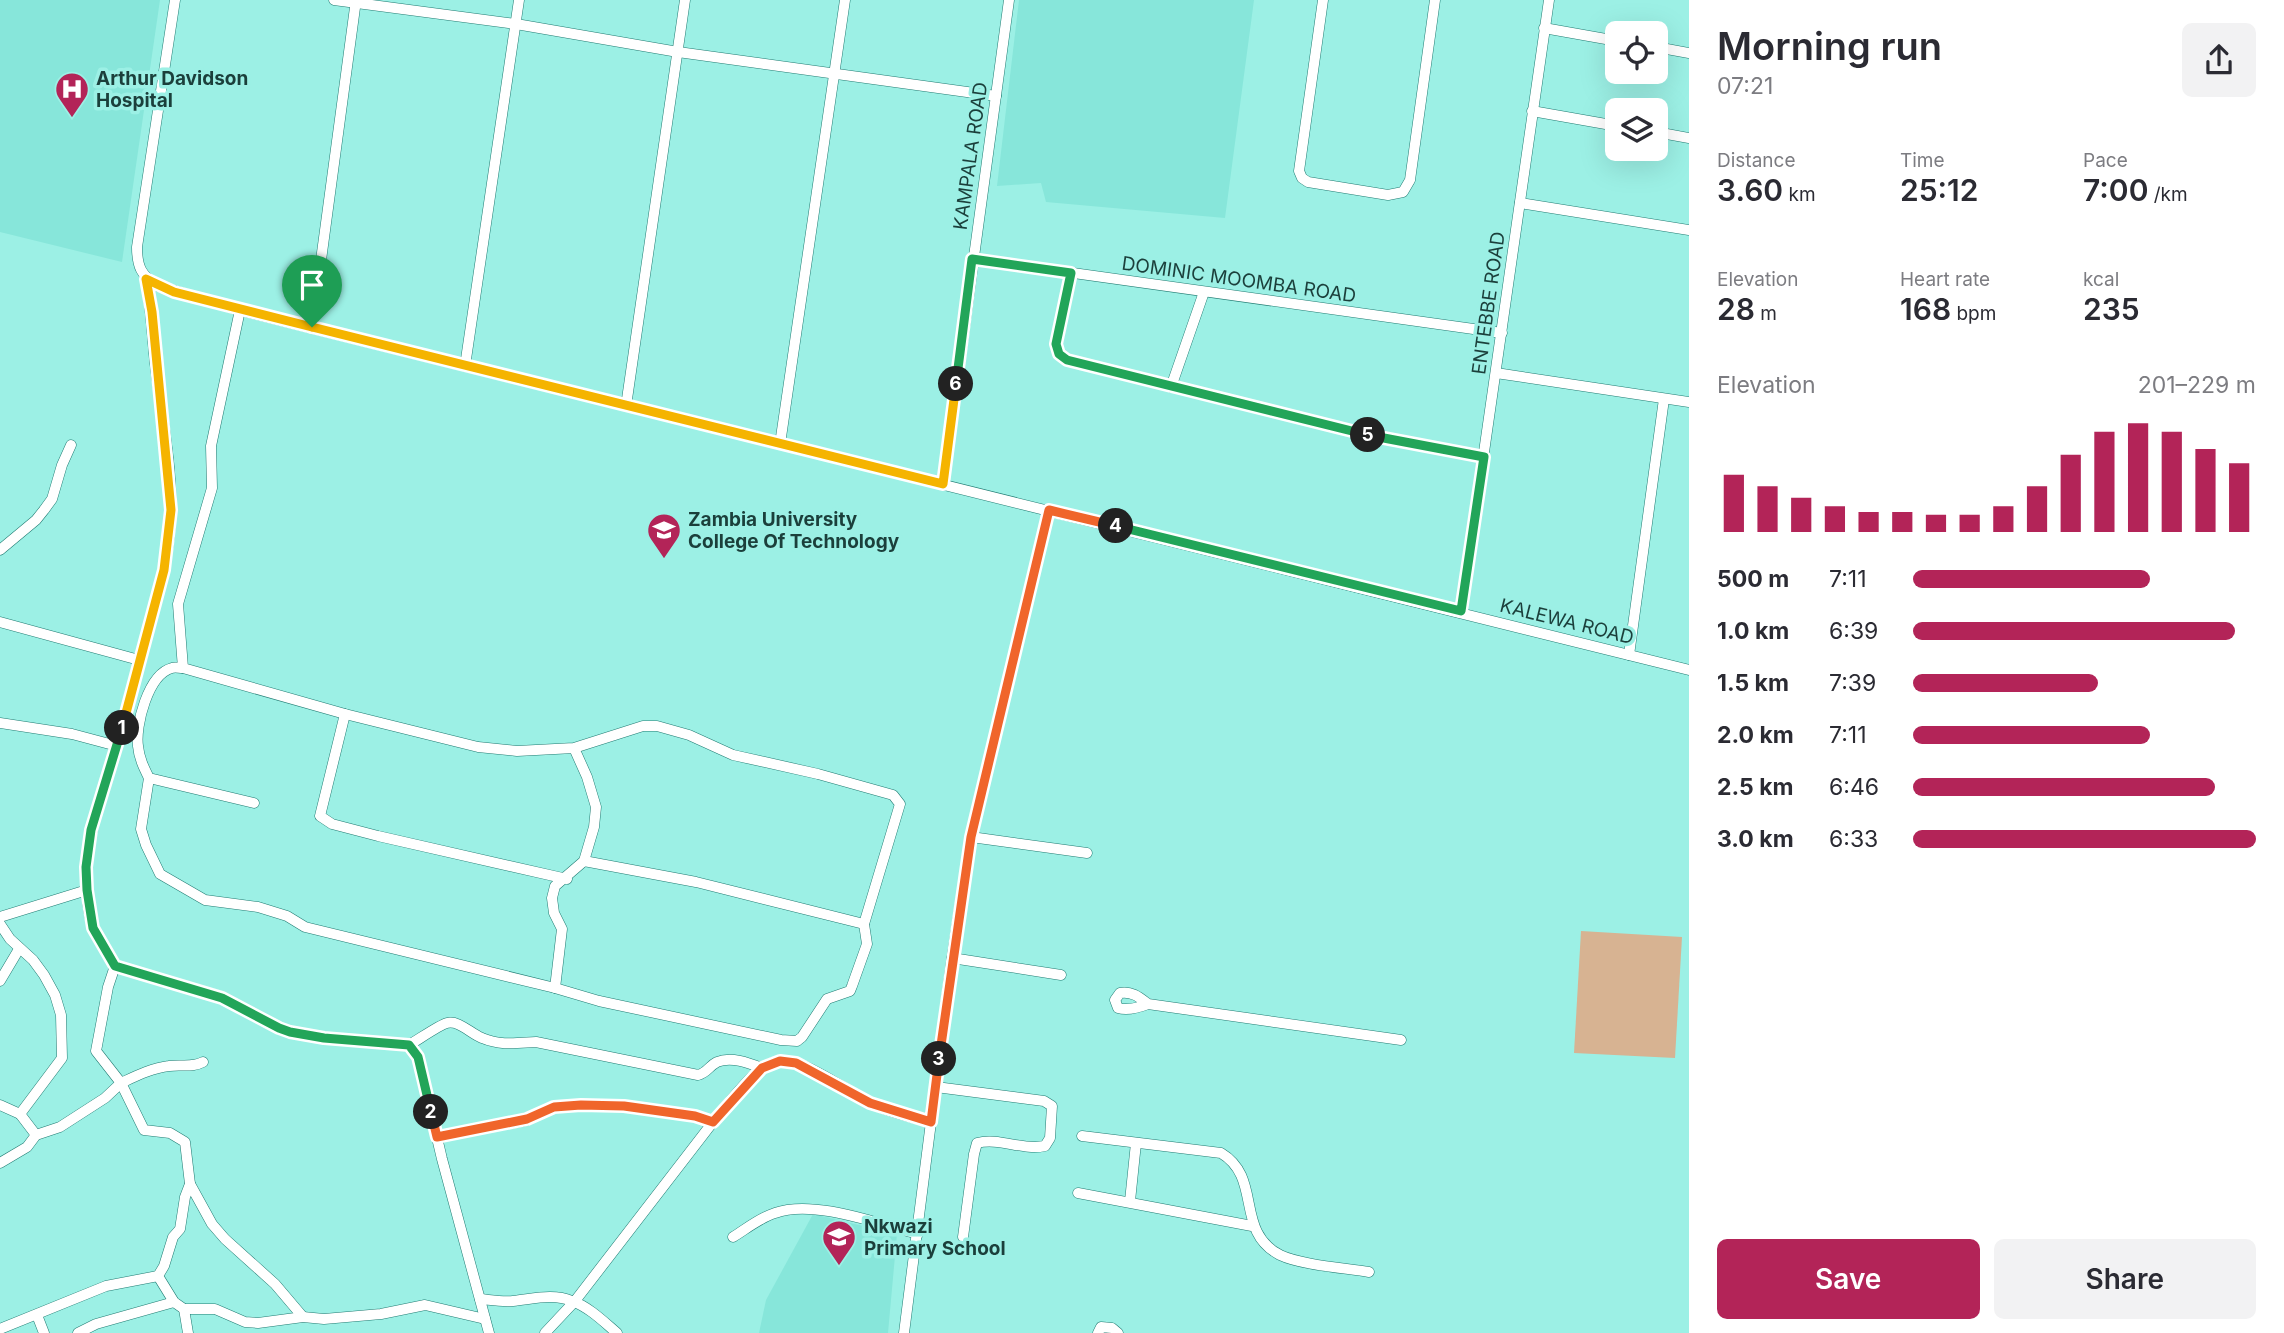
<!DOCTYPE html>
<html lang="en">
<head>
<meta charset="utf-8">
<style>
  :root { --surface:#fff; --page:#f2f2f3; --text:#2b2b33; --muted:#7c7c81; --accent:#b32458 }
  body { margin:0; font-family:Inter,sans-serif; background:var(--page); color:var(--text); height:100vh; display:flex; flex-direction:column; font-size:26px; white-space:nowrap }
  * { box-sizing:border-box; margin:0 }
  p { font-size:23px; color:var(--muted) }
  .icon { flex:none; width:38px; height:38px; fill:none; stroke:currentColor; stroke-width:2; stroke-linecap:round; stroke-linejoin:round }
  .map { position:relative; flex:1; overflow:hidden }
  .details { display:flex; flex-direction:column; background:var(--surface); width:595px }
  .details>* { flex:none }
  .fabs { position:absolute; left:1605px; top:21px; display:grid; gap:14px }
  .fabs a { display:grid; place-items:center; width:63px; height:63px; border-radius:10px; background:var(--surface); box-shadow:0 7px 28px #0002; font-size:35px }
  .pin { position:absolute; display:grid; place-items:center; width:60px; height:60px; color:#fff; margin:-72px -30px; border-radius:50% 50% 50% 0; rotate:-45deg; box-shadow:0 0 7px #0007 }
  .pin .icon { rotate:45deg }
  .km { position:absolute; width:35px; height:35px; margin:-18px; border-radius:50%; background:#222; color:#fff; font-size:19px; line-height:35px; text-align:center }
  .round { display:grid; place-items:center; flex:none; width:74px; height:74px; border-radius:10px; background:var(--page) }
  .headline { display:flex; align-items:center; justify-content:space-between; height:119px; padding:0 28px }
  h1 { font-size:38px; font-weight:600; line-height:52px }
  .stats { display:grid; grid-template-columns:repeat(3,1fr); gap:10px; height:119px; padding:7px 28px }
  .stats div { display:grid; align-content:center }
  .stats b { font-size:30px; font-weight:600 }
  .stats small { font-size:19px; font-weight:400 }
  .stats p { font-size:19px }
  .chart { height:196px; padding:14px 28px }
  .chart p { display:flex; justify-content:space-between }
  .chart svg { width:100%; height:126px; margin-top:7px; stroke:var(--accent); stroke-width:6 }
  .action { display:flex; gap:14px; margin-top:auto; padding:14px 28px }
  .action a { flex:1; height:80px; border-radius:10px; background:var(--accent); color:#fff; font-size:28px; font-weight:600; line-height:80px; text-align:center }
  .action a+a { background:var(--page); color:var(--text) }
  ul { padding:0 28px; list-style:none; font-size:23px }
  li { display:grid; grid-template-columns:112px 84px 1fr; align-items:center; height:52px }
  li i { height:18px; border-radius:9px; background:var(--accent) }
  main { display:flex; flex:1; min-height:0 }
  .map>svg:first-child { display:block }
</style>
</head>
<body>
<main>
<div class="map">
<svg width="1689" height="1333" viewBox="0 0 1689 1333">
  <rect width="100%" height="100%" fill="#9cf0e5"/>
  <!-- built -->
  <g fill="#87e6da">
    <path d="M0,0h160l-38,262 -122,-30z"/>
    <path d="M1019,0h235l-29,218 -179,-16 -5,-19 -44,3z"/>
    <path d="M813,1214l84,20 -9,99h-129l7,-33z"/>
  </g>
  <!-- green -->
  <path fill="#d7b392" d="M1581,931l101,6 -7,121 -101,-5z"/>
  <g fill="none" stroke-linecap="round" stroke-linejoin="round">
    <!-- minor casing -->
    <g stroke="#217c73" stroke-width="11">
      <g id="minor">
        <path d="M175,0l-38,247c0,19 4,29 21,39l82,24 1449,360"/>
        <path d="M334,0l182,24 162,28 318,44"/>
        <path d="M1323,0l-24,171 3,7 6,4 80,13 15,-3 7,-12 25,-180"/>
        <path d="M1544,28l73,13"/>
        <path d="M1656,47l33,6"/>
        <path d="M1532,111l85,15"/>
        <path d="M1656,132l33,6"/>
        <path d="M1520,203l169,27"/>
        <path d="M973,259l529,74"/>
        <path d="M1071,273l-14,71 2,10 8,6 311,77 106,20"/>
        <path d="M146,279c5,28 6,56 9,84 7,57 21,117 14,174 -4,37 -16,73 -26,109 -7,27 -13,55 -21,82 -19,63 -48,130 -30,197 4,14 16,28 23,41l107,31 57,31 11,4 34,6 79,6 6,1 9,12 24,102 47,174"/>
        <path d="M240,310l-29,136 1,42 -34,116 5,64 162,46 133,33 39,4 57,-3 69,-22h14l32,9 44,20 85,19 75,21 7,9 -36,120 3,20 -15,42 -2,5 -23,8 -25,38 -5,4 -16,-1 -182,-39 -44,-13 7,-59 -8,-16 -2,-15 3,-12 29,-25 10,-34 2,-20 -9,-30 -13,-29"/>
        <path d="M312,327l44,-327"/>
        <path d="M465,366l54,-366"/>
        <path d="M1496,373l193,29"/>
        <path d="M1171,387l33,-95"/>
        <path d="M626,406l59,-406"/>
        <path d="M780,444l65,-444"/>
        <path d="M943,484l66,-484"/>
        <path d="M0,550l36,-30 8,-10 8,-11 10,-34 9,-20"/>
        <path d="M1461,612l88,-612"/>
        <path d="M0,622l139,38"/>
        <path d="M1629,655l35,-256"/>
        <path d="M183,668c-4,0 -8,-1 -11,0 -24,6 -37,58 -34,78 1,12 6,22 11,32l105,25"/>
        <path d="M345,714l-25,102 12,8 46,12 189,43"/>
        <path d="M0,723l72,11 45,12"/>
        <path d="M149,778l-8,51 5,16 14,29 45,26 53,7 29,9 18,11 250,61"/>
        <path d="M971,837l116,16"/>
        <path d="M584,861l112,21 168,42"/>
        <path d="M0,917l87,-27"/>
        <path d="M0,924l10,15 23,21 11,15 11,20 6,20 1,43 -42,56"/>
        <path d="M952,958l109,17"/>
        <path d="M0,981l19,-32"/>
        <path d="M1148,1004c-9,-7 -16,-13 -28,-11l-5,7 3,8c10,3 20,0 30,-4l253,36"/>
        <path d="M409,1045c9,-5 30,-20 38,-22 12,-3 24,11 35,15 19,8 35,5 54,4l162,33c9,-2 11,-9 19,-13 14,-6 32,1 45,6"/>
        <path d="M203,1062c-11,6 -22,2 -34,4 -17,2 -33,10 -48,17l23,47 26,3 15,9 5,42 -5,13 -5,32 -7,8 -9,29 -6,10 16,26 10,7h31l30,13 13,1 45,-6 21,2 57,-5 44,-9 60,14"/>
        <path d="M936,1087l108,14 8,5 -2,32 -5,8c-22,5 -46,-9 -68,-3l-3,11 -11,83"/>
        <path d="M0,1105l20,9 16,21"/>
        <path d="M1082,1136l139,17c42,25 13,78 59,102 21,10 65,13 89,17"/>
        <path d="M437,1137l90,-17 27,-13 27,-2 43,1 71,10 18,6"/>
        <path d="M0,1163l27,-16 9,-12 24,-8 45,-29 16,-15 -25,-32 12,-64 7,-21"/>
        <path d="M190,1184l22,40 13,15 50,45 28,33"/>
        <path d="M1078,1193l174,33"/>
        <path d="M1130,1201l6,-58"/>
        <path d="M733,1237c13,-8 28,-20 42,-24 39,-14 103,11 143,21"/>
        <path d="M480,1299c11,1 21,3 33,2 20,-2 40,-8 59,0 17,6 32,21 45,32"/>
        <path d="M184,1309l4,24"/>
        <path d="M37,1315l7,18"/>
        <path d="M0,1329l106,-43 52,-10"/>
        <path d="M78,1333l18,-9 78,-22"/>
        <path d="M545,1333l30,-32 138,-179c14,-16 41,-55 62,-60 26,-8 74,32 98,42 19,9 38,13 58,18"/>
        <path d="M904,1333l48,-375 19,-121 78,-327"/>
        <path d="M1098,1333l3,-6 11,1 6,5"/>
      </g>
    </g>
    <!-- minor -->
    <use href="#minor" stroke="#fff" stroke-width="10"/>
  </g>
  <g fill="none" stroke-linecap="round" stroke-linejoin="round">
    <!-- split-1 casing -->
    <g stroke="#fff" stroke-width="14">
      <path id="split-1" d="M122,728l42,-158 7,-60 -19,-198 -6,-33 28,13 138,35"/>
    </g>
    <!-- split-2 casing -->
    <g stroke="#fff" stroke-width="14">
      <path id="split-2" d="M122,728l-31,102 -5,37 1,23 6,38 22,38 107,32 57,30 11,4 34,6 85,7 9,12 13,55"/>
    </g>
    <!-- split-3 casing -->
    <g stroke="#fff" stroke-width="14">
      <path id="split-3" d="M431,1112l6,25 90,-18 27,-12 27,-2 43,1 71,10 18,6 49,-54 18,-7 16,2 74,40 61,19 8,-63"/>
    </g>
    <!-- split-4 casing -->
    <g stroke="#fff" stroke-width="14">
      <path id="split-4" d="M939,1059l32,-222 78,-327 67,16"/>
    </g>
    <!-- split-5 casing -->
    <g stroke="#fff" stroke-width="14">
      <path id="split-5" d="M1116,526l345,85 23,-154 -116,-22"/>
    </g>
    <!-- split-6 casing -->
    <g stroke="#fff" stroke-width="14">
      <path id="split-6" d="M956,384l16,-125 99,14 -15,71 3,10 8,6 301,75"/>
    </g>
    <!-- split-7 casing -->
    <g stroke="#fff" stroke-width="14">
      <path id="split-7" d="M312,327l631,157 13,-100"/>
    </g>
    <!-- split-1 -->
    <use href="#split-1" stroke="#f5b400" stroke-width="9"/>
    <!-- split-2 -->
    <use href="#split-2" stroke="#22a559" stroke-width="9"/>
    <!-- split-3 -->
    <use href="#split-3" stroke="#f0652b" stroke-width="9"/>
    <!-- split-4 -->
    <use href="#split-4" stroke="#f0652b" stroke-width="9"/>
    <!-- split-5 -->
    <use href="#split-5" stroke="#22a559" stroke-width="9"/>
    <!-- split-6 -->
    <use href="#split-6" stroke="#22a559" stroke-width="9"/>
    <!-- split-7 -->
    <use href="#split-7" stroke="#f5b400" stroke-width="9"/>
  </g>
  <!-- icons -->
  <defs>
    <g id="hospital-pin" transform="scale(1.75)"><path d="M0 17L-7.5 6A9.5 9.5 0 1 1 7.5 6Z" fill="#b32458" stroke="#9cf0e5"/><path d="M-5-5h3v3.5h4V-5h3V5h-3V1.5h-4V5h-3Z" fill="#fff"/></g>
    <g id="university-pin" transform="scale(1.75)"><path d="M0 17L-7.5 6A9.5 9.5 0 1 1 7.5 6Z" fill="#b32458" stroke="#9cf0e5"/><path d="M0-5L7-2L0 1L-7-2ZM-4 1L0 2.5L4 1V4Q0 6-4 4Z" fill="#fff"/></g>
    <g id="school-pin" transform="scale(1.75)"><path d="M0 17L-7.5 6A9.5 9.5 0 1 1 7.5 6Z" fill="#b32458" stroke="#9cf0e5"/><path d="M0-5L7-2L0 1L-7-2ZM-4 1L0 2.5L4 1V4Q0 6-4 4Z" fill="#fff"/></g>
  </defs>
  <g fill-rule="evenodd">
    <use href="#hospital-pin" x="72" y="89"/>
    <use href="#university-pin" x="664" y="530"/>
    <use href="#school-pin" x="839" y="1237"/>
  </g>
  <g text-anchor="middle" stroke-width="7" stroke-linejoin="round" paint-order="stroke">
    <!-- poi labels -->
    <g font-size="19" font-weight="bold" fill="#1b3f3b" stroke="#9cf0e5" text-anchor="start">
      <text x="96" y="85">Arthur Davidson<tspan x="96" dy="22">Hospital</tspan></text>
      <text x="688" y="526">Zambia University<tspan x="688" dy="22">College Of Technology</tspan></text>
      <text x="864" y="1233">Nkwazi<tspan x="864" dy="22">Primary School</tspan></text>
    </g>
    <!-- street labels -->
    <g font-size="19" fill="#1b3f3b" stroke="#9cf0e5">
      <text transform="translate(970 156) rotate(-82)" y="7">KAMPALA ROAD</text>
      <text transform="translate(1239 279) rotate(8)" y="7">DOMINIC MOOMBA ROAD</text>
      <text transform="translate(1488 303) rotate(-82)" y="7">ENTEBBE ROAD</text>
      <text transform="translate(1567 621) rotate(14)" y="7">KALEWA ROAD</text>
    </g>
  </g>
</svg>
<div class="fabs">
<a><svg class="icon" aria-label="locate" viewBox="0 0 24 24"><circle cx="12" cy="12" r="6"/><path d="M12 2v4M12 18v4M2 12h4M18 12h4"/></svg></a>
<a><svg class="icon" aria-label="layers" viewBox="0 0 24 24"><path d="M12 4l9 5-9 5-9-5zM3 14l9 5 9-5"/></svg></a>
</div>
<div class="pin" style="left:312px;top:327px;background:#1e9e55"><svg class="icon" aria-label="arrive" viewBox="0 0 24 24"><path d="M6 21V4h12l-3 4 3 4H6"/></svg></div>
<b class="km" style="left:122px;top:728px">1</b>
<b class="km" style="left:431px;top:1112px">2</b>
<b class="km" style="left:939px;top:1059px">3</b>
<b class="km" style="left:1116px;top:526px">4</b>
<b class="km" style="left:1368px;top:435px">5</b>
<b class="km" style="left:956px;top:384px">6</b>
</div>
<section class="details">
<div class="headline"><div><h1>Morning run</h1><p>07:21</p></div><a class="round"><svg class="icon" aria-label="share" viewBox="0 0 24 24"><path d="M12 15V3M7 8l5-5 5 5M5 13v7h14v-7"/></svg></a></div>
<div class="stats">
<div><p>Distance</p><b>3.60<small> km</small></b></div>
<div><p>Time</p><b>25:12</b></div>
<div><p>Pace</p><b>7:00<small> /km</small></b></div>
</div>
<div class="stats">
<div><p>Elevation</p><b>28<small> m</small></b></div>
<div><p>Heart rate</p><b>168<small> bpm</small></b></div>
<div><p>kcal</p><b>235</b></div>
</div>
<div class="chart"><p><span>Elevation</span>201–229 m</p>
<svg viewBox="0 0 160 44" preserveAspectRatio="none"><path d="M5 44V24M15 44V28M25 44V32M35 44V35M45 44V37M55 44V37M65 44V38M75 44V38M85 44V35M95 44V28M105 44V17M115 44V9M125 44V6M135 44V9M145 44V15M155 44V20"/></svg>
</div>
<ul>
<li><b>500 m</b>7:11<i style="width:69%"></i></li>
<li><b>1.0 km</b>6:39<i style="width:94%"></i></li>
<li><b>1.5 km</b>7:39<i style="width:54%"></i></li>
<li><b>2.0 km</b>7:11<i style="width:69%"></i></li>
<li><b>2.5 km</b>6:46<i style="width:88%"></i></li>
<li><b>3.0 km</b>6:33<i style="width:100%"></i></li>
</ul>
<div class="action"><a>Save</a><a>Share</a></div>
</section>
</main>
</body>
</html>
